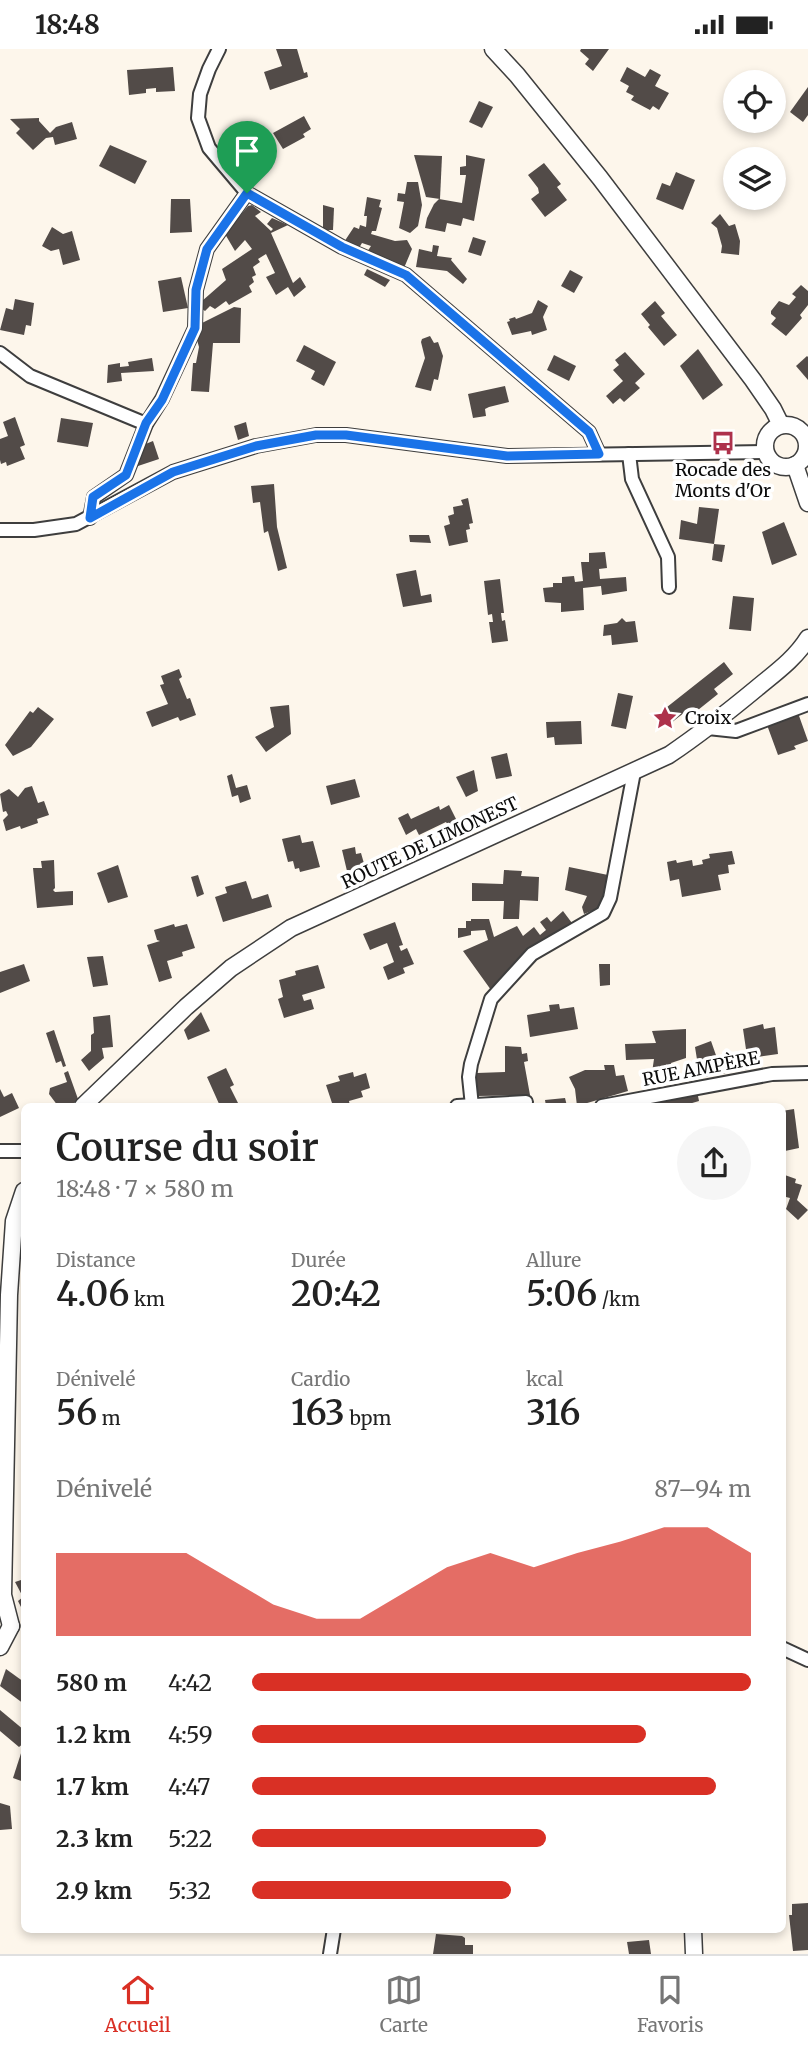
<!DOCTYPE html>
<html lang="fr">
<head>
<meta charset="utf-8">
<style>
  :root { --surface:#fff; --page:#f6f6f6; --text:#222; --muted:#767676; --line:#e0e0e0; --accent:#d93025 }
  body { margin:0; font-family:Merriweather,serif; background:var(--page); color:var(--text); height:100vh; display:flex; flex-direction:column; font-size:26px; white-space:nowrap }
  * { box-sizing:border-box; margin:0 }
  p { font-size:23px; color:var(--muted) }
  .icon { flex:none; width:38px; height:38px; fill:none; stroke:currentColor; stroke-width:2; stroke-linecap:round; stroke-linejoin:round }
  .map { position:relative; flex:1; overflow:hidden }
  .drawer { position:absolute; left:21px; top:1054px; width:765px; height:830px; display:flex; flex-direction:column; background:var(--surface); border-radius:10px; box-shadow:0 4px 10px #0003 }
  .drawer>* { flex:none }
  .buttons { position:absolute; left:723px; top:21px; display:grid; gap:14px }
  .buttons a { display:grid; place-items:center; width:63px; height:63px; border-radius:50%; background:var(--surface); box-shadow:0 4px 10px #0003; font-size:35px }
  .pin { position:absolute; display:grid; place-items:center; width:60px; height:60px; color:#fff; margin:-72px -30px; border-radius:50% 50% 50% 0; rotate:-45deg; box-shadow:0 0 7px #0007 }
  .pin .icon { rotate:45deg }
  .round { display:grid; place-items:center; flex:none; width:74px; height:74px; border-radius:37px; background:var(--page) }
  .overview { display:flex; align-items:center; justify-content:space-between; height:119px; padding:0 35px }
  h1 { font-size:38px; font-weight:600; line-height:52px }
  .metrics { display:grid; grid-template-columns:repeat(3,1fr); gap:10px; height:119px; padding:7px 35px }
  .metrics div { display:grid; align-content:center }
  .metrics b { font-size:35px; font-weight:600 }
  .metrics small { font-size:19px; font-weight:400 }
  .metrics p { font-size:19px }
  .chart { height:196px; padding:14px 35px }
  .chart p { display:flex; justify-content:space-between }
  .chart svg { width:100%; height:126px; margin-top:7px; fill:var(--accent); opacity:.7 }
  ul { padding:0 35px; list-style:none; font-size:23px }
  li { display:grid; grid-template-columns:112px 84px 1fr; align-items:center; height:52px }
  li i { height:18px; border-radius:9px; background:var(--accent) }
  .status { display:flex; justify-content:space-between; align-items:center; height:49px; padding:0 35px; background:var(--surface); direction:ltr }
  .status svg { height:19px; fill:currentColor }
  .tab-bar { display:flex; justify-content:space-around; align-items:center; height:98px; border-top:2px solid var(--line); background:var(--surface); font-size:19px; color:var(--muted) }
  .tab-bar a { display:grid; justify-items:center; gap:4px }
  .tab-bar .on { color:var(--accent) }
  .map>svg:first-child { display:block }
</style>
</head>
<body>
<div class="status"><b>18:48</b><svg viewBox="0 0 49 12"><path d="M0 12V9h3v3zM5 12V6h3v6zM10 12V3h3v9zM15 12V0h3v12zM26 1h20v11H26zM47 4h2v5h-2z"/></svg></div>
<div class="map">
<svg width="808" height="1905" viewBox="0 0 808 1905">
  <rect width="100%" height="100%" fill="#fdf6eb"/>
  <!-- building -->
  <g fill="#524b48">
    <path d="M276,0h21l7,24 3,-1 1,5 -38,13 -6,-18 18,-6z"/>
    <path d="M581,0h28l-16,22 -8,-7 4,-5 -9,-8z"/>
    <path d="M173,18l2,24 -19,1v-4l-10,1v4l-17,2 -2,-25z"/>
    <path d="M627,18l18,10 5,-8 11,6 -6,11 14,7 -10,17 -6,-4 -3,4 -19,-10 3,-4 -8,-4 3,-6 -9,-5z"/>
    <path d="M808,38v28l-5,7 -13,-10z"/>
    <path d="M479,52l14,6 -11,21 -13,-6z"/>
    <path d="M304,67l7,13 -8,5 2,3 -22,12 -10,-16z"/>
    <path d="M39,69v3l11,12 6,-6 16,-5 5,17 -22,6 -2,-8 -7,1 -13,12 -17,-17 4,-4 -10,-10z"/>
    <path d="M110,96l37,16 -12,23 -36,-18z"/>
    <path d="M414,106l28,1 -2,43 -14,-2z"/>
    <path d="M466,106l19,4 -11,62 -11,-3 -2,8 -14,-3 -2,9 -20,-4 2,-10 7,-14 5,-5 23,4 4,-28h-6v-8l6,-1z"/>
    <path d="M544,114l17,21 -4,3 10,13 -22,17 -14,-18 8,-6 -1,-5 -10,-13z"/>
    <path d="M676,123l19,8 -12,30 -27,-11 6,-16 8,3z"/>
    <path d="M407,133h11l4,23 -4,21 -8,7 -11,-5 5,-26 -7,-1 1,-8 7,1z"/>
    <path d="M367,148l14,3 -2,7 3,1 -6,23h-4l-1,3 24,7 12,-1 5,9 -8,19 -37,-16 4,-6 -9,-3 -3,5 -15,-6 10,-15 5,2 1,-4 6,2 1,-11h-3z"/>
    <path d="M171,150h19l2,33 -22,1z"/>
    <path d="M252,156l9,7 -6,4 16,15 2,-2 -6,-5 5,-6 16,7 -17,8 22,50 7,-6 6,10 -12,10 -6,-10 -12,8 -10,-18 9,-4 -9,-19 -8,5 2,3 -7,5 3,8 -4,2 2,5 -5,4 3,6 -23,13 -3,-4 -11,8 -5,-3 -5,5 -3,-2v-8l24,-21 -4,-11 30,-20 -7,-9 -10,11 -10,-17 23,-28z"/>
    <path d="M323,156l11,3 -1,22h-10z"/>
    <path d="M720,165l9,12 6,-2 5,17 -1,14 -18,-2 1,-7 -5,-18 -6,-5z"/>
    <path d="M52,178l11,7 9,-3 8,29 -17,5 -4,-16 -8,2 -9,-5z"/>
    <path d="M473,188l13,4 -5,15 -13,-4z"/>
    <path d="M433,196l6,1 -2,10 15,2 -1,2 16,19 -4,5 -16,-13 -31,-4 3,-18 13,3z"/>
    <path d="M367,220l23,11 -5,7 -21,-12z"/>
    <path d="M570,221l13,7 -9,16 -13,-7z"/>
    <path d="M181,228l7,31 -25,4 -5,-31z"/>
    <path d="M801,236l7,6v14l-8,10 2,3 -16,18 -15,-12 5,-6 -5,-4v-3l8,-10 10,4 7,-8 -4,-3z"/>
    <path d="M15,250l19,4 -3,23 -5,-1 -2,10 -24,-5 6,-22 7,2z"/>
    <path d="M538,251l10,6 -5,11 4,13 -15,5 -1,-4 -19,4 -5,-13 3,-1 -1,-2 6,-2 1,2 16,-6z"/>
    <path d="M655,252l10,12 -4,3 16,19 -13,11 -16,-19 2,-2 -9,-11z"/>
    <path d="M234,258l7,1 -1,35h-27l-4,49 -18,-1 2,-28h3l3,-16 -2,-7 5,-17z"/>
    <path d="M430,287l4,7 4,-1 5,14 -5,24 -4,-1 -3,12 -16,-4 10,-29 -4,-16 1,-3z"/>
    <path d="M304,296l32,17 -12,24 -13,-7 4,-8 -19,-10z"/>
    <path d="M698,300l25,36 -20,15 -23,-34z"/>
    <path d="M625,303l20,22 -10,9 5,5 -16,14 -4,-4 -7,6 -7,-8 17,-15 -10,-11 6,-5 -4,-5z"/>
    <path d="M554,306l22,11 -7,15 -22,-11z"/>
    <path d="M807,307l1,1v23l-12,-14z"/>
    <path d="M152,309l2,13 -33,2 1,8 -15,2 1,-18 12,-2v4l9,-1 -1,-4z"/>
    <path d="M505,337l4,16 -20,5 -4,2 1,7 -13,2 -5,-24z"/>
    <path d="M15,368l10,28 -5,2 5,12 -18,7 -1,-4 -5,2 -1,-4v-21l8,-3 -5,-14z"/>
    <path d="M61,369l32,5 -5,24 -31,-5z"/>
    <path d="M246,373l3,14 -11,4 -4,-14z"/>
    <path d="M153,392l6,18 -24,8 8,-22z"/>
    <path d="M274,435l3,43 10,41 -9,3 -10,-40 -4,2 -4,-31 -7,1 -2,-17z"/>
    <path d="M468,449l5,25 -4,1 1,5 -4,1 2,12 -19,4 -5,-20 6,-2 -2,-8 6,-2 -1,-7 10,-2 -2,-5z"/>
    <path d="M699,458l20,2 -5,35 -35,-5 2,-19 16,4z"/>
    <path d="M784,473l13,33 -25,10 -10,-33z"/>
    <path d="M409,486h20l2,8 -21,-1z"/>
    <path d="M714,495l11,1 -3,17 -10,-2z"/>
    <path d="M605,503l2,16 -8,1 1,10 26,-2 1,14 -25,4 -1,-9 -18,2 1,22 -23,2v-9l-16,-1 -2,-14 10,-1v-4h9v-6l12,-1 1,6 8,-1 -2,-19h8v-9z"/>
    <path d="M416,521l5,26 10,-2 1,8 -29,5 -7,-33z"/>
    <path d="M500,530l4,34h-3l1,8 3,-1 3,21 -16,2 -3,-21h4l-1,-8 -4,1 -4,-34z"/>
    <path d="M733,547l21,2 -3,33 -22,-2z"/>
    <path d="M622,569l4,4 9,-1 3,21 -26,3 -1,-10 -8,1 1,-11 13,-2z"/>
    <path d="M724,613l9,12 -19,15 4,5 -25,20 -4,-5 -18,14 -9,-12z"/>
    <path d="M179,620l3,8 -3,2 8,20 3,-1 6,17 -16,6 -2,-4 -26,10 -6,-15 22,-8 -8,-19 4,-1 -3,-8z"/>
    <path d="M618,644l15,3 -7,33 -15,-3z"/>
    <path d="M289,656l2,29 -25,18 -11,-15 19,-10 -4,-20z"/>
    <path d="M38,658l16,12 -23,28 -18,9 -8,-11 25,-34 3,2z"/>
    <path d="M798,664l10,28 -14,5 2,3 -18,6 -11,-30z"/>
    <path d="M581,672l1,23 -27,1 -1,-8 -7,1 -1,-16z"/>
    <path d="M507,704l5,23 -16,3 -5,-22z"/>
    <path d="M474,721l4,21 -12,6 -10,-20z"/>
    <path d="M232,725l4,14 11,-3 4,14 -11,4 -2,-8 -6,2 -5,-21z"/>
    <path d="M355,730l5,18 -29,8 -5,-19z"/>
    <path d="M32,737l6,17 6,-2 5,14 -12,4 1,4 -17,6 -1,-3 -14,5 -3,-11 5,-5 -2,-4 -3,1 -3,-18 9,-5 9,8 7,-9z"/>
    <path d="M449,756l9,18 -9,4 -3,-5 -27,13 -3,-6 -10,6 -8,-17 10,-5 3,6 28,-13 1,4z"/>
    <path d="M300,786l2,8 11,-2 7,26 -20,5 -1,-4 -4,1 -2,-8 -5,1 -6,-23z"/>
    <path d="M355,798l1,7 5,-1 4,14 -18,4 -5,-21z"/>
    <path d="M732,802l3,13 -7,1 1,8 -11,2 3,15 -39,7 -3,-18 -9,2 -3,-19 9,-2 1,3 15,-3 1,6 10,-2 -1,-4 8,-2 -1,-4z"/>
    <path d="M54,811l1,28 -2,2 2,2 18,-1v14l-36,3 -4,-40h9l-1,-7z"/>
    <path d="M118,816l10,32 -20,6 -11,-30z"/>
    <path d="M569,818l39,8 -3,21 -6,12 -15,6 -2,-7 5,-11 -22,-6z"/>
    <path d="M504,821l18,1 -1,5 18,1 -1,24 -18,-1 -1,19h-16l1,-18h-32v-18l31,1z"/>
    <path d="M198,826l6,19 -7,3 -6,-20z"/>
    <path d="M246,832l6,18 16,-5 4,13 -49,15 -8,-25 12,-4 -2,-6z"/>
    <path d="M563,862l9,12 -42,24 -39,43 -28,-39 25,-11 -3,-10 -14,1v4l-13,3v-10h8v-7h5v-2h18l5,18 23,-11 6,10 11,-9 6,8 6,-5 -6,-8 7,-5 4,5z"/>
    <path d="M395,873l8,23 -4,1 2,5 6,-3 7,16 -11,4 2,5 -17,7 -5,-13 11,-5 -7,-19 -17,7 -7,-16z"/>
    <path d="M174,875l1,3 12,-3 8,24 -13,4 1,4 -16,5 5,17 -13,4 -12,-37 13,-4 -3,-1 -3,-10z"/>
    <path d="M103,907l5,29 -15,2 -6,-30z"/>
    <path d="M24,915l6,17 -30,12v-21z"/>
    <path d="M599,915h11v21l-10,1z"/>
    <path d="M318,916l7,23 -23,7 2,6 7,-2 3,10 -30,9 -6,-19 5,-2 -4,-17 17,-5 -1,-4z"/>
    <path d="M559,955l1,5 14,-2 4,22 -48,8 -3,-22 23,-4 -1,-6z"/>
    <path d="M201,963l9,19 -22,9 -4,-10z"/>
    <path d="M110,966l3,32 -11,1 2,10 -15,13 -8,-11 10,-9v-16l3,-2 -1,-16z"/>
    <path d="M763,975l1,5 11,-2 3,27 -21,3 1,8 -9,2v2l-45,8 -5,-5 -4,-25 16,-6 7,20 29,-5 -4,-27z"/>
    <path d="M686,980v29l-15,5 1,5h2l3,13 -27,5 4,-27 -28,1 -1,-16 31,-1 -4,-12z"/>
    <path d="M54,981l12,36 -3,1 -2,-6 -5,2 -10,-30z"/>
    <path d="M505,997l16,1 1,7 5,-1 1,8 -4,1 6,33 -53,1v-23l28,-1z"/>
    <path d="M604,1016h10l2,11 8,-1 4,16 -51,15 -2,-17 -6,-12 16,-7h20z"/>
    <path d="M226,1019l8,17 -4,2 8,16 -6,3h-12l-13,-29z"/>
    <path d="M68,1022l10,28 -7,7h-13l-9,-12 1,-6 17,-6 -3,-9z"/>
    <path d="M353,1023l1,5 12,-4 4,15 -9,3 2,6 -14,4 1,5h-17l-7,-21 14,-4 -2,-5z"/>
    <path d="M0,1040l4,8 8,-4 7,15 -19,9z"/>
    <path d="M695,1044l3,3 1,5 -17,5h-53z"/>
    <path d="M565,1049l2,8h-21l-1,-6z"/>
    <path d="M794,1060l5,39 -14,3 -3,-12v-28z"/>
    <path d="M782,1125l14,5 -1,4 7,2 -5,15 11,10 -10,10 -12,-11 4,-11 -8,-2z"/>
    <path d="M24,1530v34l-6,-12 5,-4 -8,-15z"/>
    <path d="M6,1620l18,13v22l-24,-18z"/>
    <path d="M0,1661l24,20v13l-5,4 -19,-16z"/>
    <path d="M24,1695v38l-11,-4z"/>
    <path d="M0,1754l10,3 2,23 -12,1z"/>
    <path d="M808,1854v47l-15,1 -4,-36h3v-11z"/>
    <path d="M436,1885l26,2 3,2v7h8v9h-40z"/>
    <path d="M649,1891l2,14h-22l-2,-12z"/>
  </g>
  <g fill="none" stroke-linecap="round" stroke-linejoin="round">
    <!-- minor casing -->
    <g stroke="#3e3e3e" stroke-width="16">
      <g id="minor">
        <path d="M219,0l-10,20 -9,25 -2,24 11,30 38,45 95,54 64,28 183,157 10,22"/>
        <path d="M0,304l30,23 116,48"/>
        <path d="M807,398h1"/>
        <path d="M629,405l3,25 36,78 1,30"/>
        <path d="M90,469l4,-21 32,-22 20,-51 16,-25 33,-71 1,-38 11,-41 40,-56"/>
        <path d="M0,481h34l42,-6 97,-52 83,-26 60,-11h30l161,21 259,-4"/>
        <path d="M708,679l28,3 72,-27"/>
        <path d="M457,1057l69,-4"/>
        <path d="M472,1057l-3,-29 2,-13 20,-65 41,-45 71,-41 7,-15 24,-126"/>
        <path d="M602,1057l170,-32 36,-1"/>
        <path d="M0,1102h24"/>
        <path d="M782,1599l26,12"/>
        <path d="M330,1905l4,-25"/>
      </g>
    </g>
    <!-- tertiary casing -->
    <g stroke="#3e3e3e" stroke-width="19">
      <g id="tertiary">
        <path d="M493,0l24,26 83,103 153,202 20,29 8,16"/>
        <circle cx="786" cy="397" r="21"/>
        <path d="M795,416l13,38"/>
        <path d="M83,1057l103,-99 45,-39 60,-40 378,-173c31,-21 59,-43 88,-67 18,-15 38,-29 51,-50"/>
        <path d="M11,1577l-8,-31 6,-300 5,-74 10,-30"/>
        <path d="M0,1598l11,-21"/>
        <path d="M693,1880l1,25"/>
      </g>
    </g>
    <!-- minor -->
    <use href="#minor" stroke="#fff" stroke-width="12"/>
    <!-- tertiary -->
    <use href="#tertiary" stroke="#fff" stroke-width="16"/>
  </g>
  <g fill="none" stroke-linecap="round" stroke-linejoin="round">
    <!-- route casing -->
    <g stroke="#fff" stroke-width="14">
      <path id="route" d="M247,144l95,54 64,28 183,157 10,22 -92,2 -161,-21h-30l-60,11 -83,26 -83,46 3,-21 33,-22 20,-52 16,-23 33,-72 1,-38 11,-41z"/>
    </g>
    <!-- route -->
    <use href="#route" stroke="#1a73e8" stroke-width="9"/>
  </g>
  <!-- icons -->
  <defs>
    <g id="bus-bare" transform="scale(1.89)"><path d="M-5-6H5V4H4V6H2V4H-2V6H-4V4H-5ZM-3.5-4V0h7V-4ZM-3.5 1.2v1.5H-2V1.2ZM2 1.2v1.5H3.5V1.2Z" fill="#ad314b" stroke="#fff" stroke-width="2.5" paint-order="stroke"/></g>
    <g id="sight-bare" transform="scale(1.89)"><path d="M0-6L1.8-2.2L6-1.7L2.9 1.2L3.7 5.4L0 3.3L-3.7 5.4L-2.9 1.2L-6-1.7L-1.8-2.2Z" fill="#ad314b" stroke="#fff" stroke-width="2.5" paint-order="stroke"/></g>
  </defs>
  <g fill-rule="evenodd">
    <use href="#bus-bare" x="723" y="394"/>
    <use href="#sight-bare" x="665" y="669"/>
  </g>
  <g text-anchor="middle" stroke-width="7" stroke-linejoin="round" paint-order="stroke">
    <!-- poi labels -->
    <g font-size="18" fill="#0b0b0b" stroke="#fff">
      <text x="723" y="427">Rocade des<tspan x="723" dy="21">Monts d'Or</tspan></text>
      <text x="685" y="675" text-anchor="start">Croix</text>
    </g>
    <!-- street labels -->
    <g font-size="18" fill="#0b0b0b" stroke="#fff">
      <text transform="translate(430 794) rotate(-25)" y="6">ROUTE DE LIMONEST</text>
      <text transform="translate(701 1020) rotate(-11)" y="6">RUE AMPÈRE</text>
    </g>
  </g>
</svg>
<div class="buttons">
<a><svg class="icon" aria-label="locate" viewBox="0 0 24 24"><circle cx="12" cy="12" r="6"/><path d="M12 2v4M12 18v4M2 12h4M18 12h4"/></svg></a>
<a><svg class="icon" aria-label="layers" viewBox="0 0 24 24"><path d="M12 4l9 5-9 5-9-5zM3 14l9 5 9-5"/></svg></a>
</div>
<div class="pin" style="left:247px;top:144px;background:#1e9e55"><svg class="icon" aria-label="arrive" viewBox="0 0 24 24"><path d="M6 21V4h12l-3 4 3 4H6"/></svg></div>
<section class="drawer">
<div class="overview"><div><h1>Course du soir</h1><p>18:48 · 7 × 580 m</p></div><a class="round"><svg class="icon" aria-label="share" viewBox="0 0 24 24"><path d="M12 15V3M7 8l5-5 5 5M5 13v7h14v-7"/></svg></a></div>
<div class="metrics">
<div><p>Distance</p><b>4.06<small> km</small></b></div>
<div><p>Durée</p><b>20:42</b></div>
<div><p>Allure</p><b>5:06<small> /km</small></b></div>
</div>
<div class="metrics">
<div><p>Dénivelé</p><b>56<small> m</small></b></div>
<div><p>Cardio</p><b>163<small> bpm</small></b></div>
<div><p>kcal</p><b>316</b></div>
</div>
<div class="chart"><p><span>Dénivelé</span>87–94 m</p>
<svg viewBox="0 0 160 44" preserveAspectRatio="none"><path d="M0 44V15L10 15L20 15L30 15L40 24L50 33L60 38L70 38L80 29L90 20L100 15L110 20L120 15L130 11L140 6L150 6L160 15V44z"/></svg>
</div>
<ul>
<li><b>580 m</b>4:42<i style="width:100%"></i></li>
<li><b>1.2 km</b>4:59<i style="width:79%"></i></li>
<li><b>1.7 km</b>4:47<i style="width:93%"></i></li>
<li><b>2.3 km</b>5:22<i style="width:59%"></i></li>
<li><b>2.9 km</b>5:32<i style="width:52%"></i></li>
</ul>
</section>
</div>
<nav class="tab-bar">
<a class="on"><svg class="icon" aria-label="home" viewBox="0 0 24 24"><path d="M3 11l9-7 9 7M6 9v11h12V9"/></svg>Accueil</a>
<a><svg class="icon" aria-label="map" viewBox="0 0 24 24"><path d="M3 6l6-2 6 2 6-2v14l-6 2-6-2-6 2zM9 4v14M15 6v14"/></svg>Carte</a>
<a><svg class="icon" aria-label="saved" viewBox="0 0 24 24"><path d="M7 4h10v16l-5-4-5 4z"/></svg>Favoris</a>
</nav>
</body>
</html>
